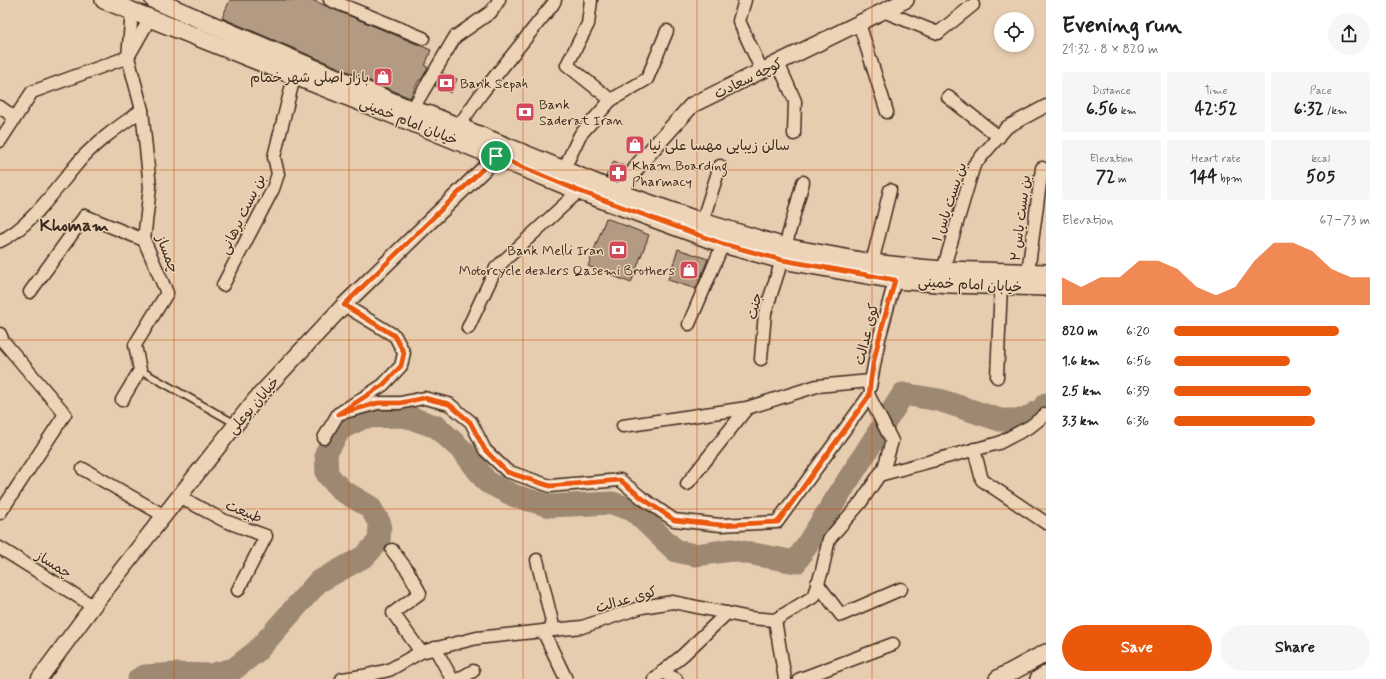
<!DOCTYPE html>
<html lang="en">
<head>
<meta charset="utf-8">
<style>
  :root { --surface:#fff; --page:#f6f6f6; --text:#202124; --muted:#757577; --accent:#ea580c }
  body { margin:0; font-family:Mynerve,"Playpen Sans Arabic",sans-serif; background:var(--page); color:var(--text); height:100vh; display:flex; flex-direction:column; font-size:15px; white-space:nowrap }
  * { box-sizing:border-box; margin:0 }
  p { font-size:13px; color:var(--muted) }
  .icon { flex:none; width:22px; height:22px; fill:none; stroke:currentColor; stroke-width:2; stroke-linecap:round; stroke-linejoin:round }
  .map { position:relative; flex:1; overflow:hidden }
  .drawer { display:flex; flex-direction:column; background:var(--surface); width:340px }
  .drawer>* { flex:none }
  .fabs { position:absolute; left:994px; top:12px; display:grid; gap:8px }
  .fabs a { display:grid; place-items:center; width:40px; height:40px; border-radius:50%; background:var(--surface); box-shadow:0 2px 6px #0003; font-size:20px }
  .pin { position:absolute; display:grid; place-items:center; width:34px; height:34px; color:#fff; margin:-17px; border:2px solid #fff; border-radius:50%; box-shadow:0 1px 4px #0007 }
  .round { display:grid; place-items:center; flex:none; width:42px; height:42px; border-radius:21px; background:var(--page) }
  .headline { display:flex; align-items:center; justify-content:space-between; height:68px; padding:0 16px }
  h1 { font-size:22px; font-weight:700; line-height:30px }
  .metrics { display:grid; grid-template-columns:repeat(3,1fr); gap:6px; height:68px; padding:4px 16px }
  .metrics div { display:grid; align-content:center; border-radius:4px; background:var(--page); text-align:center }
  .metrics b { font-size:17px; font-weight:700 }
  .metrics small { font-size:11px; font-weight:400 }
  .metrics p { font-size:11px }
  .chart { height:112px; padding:8px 16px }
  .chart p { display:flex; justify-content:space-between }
  .chart svg { width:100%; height:72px; margin-top:4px; fill:var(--accent); opacity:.7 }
  .button { display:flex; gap:8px; margin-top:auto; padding:8px 16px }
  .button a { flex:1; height:46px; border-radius:24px; background:var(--accent); color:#fff; font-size:16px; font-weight:700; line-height:46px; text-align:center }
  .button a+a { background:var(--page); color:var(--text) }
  ul { padding:0 16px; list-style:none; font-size:13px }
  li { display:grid; grid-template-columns:64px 48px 1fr; align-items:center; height:30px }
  li i { height:10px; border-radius:5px; background:var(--accent) }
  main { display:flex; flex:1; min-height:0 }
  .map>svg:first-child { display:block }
</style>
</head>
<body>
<main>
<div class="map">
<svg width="1046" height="679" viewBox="0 0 1046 679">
  <rect width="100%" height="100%" fill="#e7cdb0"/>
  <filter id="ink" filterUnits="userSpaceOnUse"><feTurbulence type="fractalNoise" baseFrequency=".025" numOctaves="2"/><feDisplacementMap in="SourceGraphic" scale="8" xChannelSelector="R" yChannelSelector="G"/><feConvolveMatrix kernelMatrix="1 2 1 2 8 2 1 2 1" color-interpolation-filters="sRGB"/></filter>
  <g filter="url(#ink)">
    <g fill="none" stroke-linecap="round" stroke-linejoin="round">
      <!-- river -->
      <path stroke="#9d8872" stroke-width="23" d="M139,679l6,-3 30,-2 36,1 23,-6 23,-18 61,-69 47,-26 14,-15 1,-17 -10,-17 -29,-17 -14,-16 -1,-21 14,-24 25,-12 40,-1 32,11 27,25 23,30 28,14 35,10 62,-3 21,7 43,41 19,4 37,-5 64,12 107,-168 36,6 61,20h24l20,-12 2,-4"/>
    </g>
    <!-- building -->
    <g fill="#b29a83" stroke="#3b2a1e">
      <path d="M230,0h82l119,50 -6,16 3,2 -7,12h-2l-9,18 -188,-80z"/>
      <path d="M442,73l15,6 -6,14 -16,-7z"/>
      <path d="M614,161l12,6 -9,14 -11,-5z"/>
      <path d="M606,218l43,17 -18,48 -43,-17z"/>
      <path d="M678,249l30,10 -12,30 -28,-9z"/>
    </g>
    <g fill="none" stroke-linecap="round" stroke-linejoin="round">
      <!-- service casing -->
      <g stroke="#3b2a1e" stroke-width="9">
        <path id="service" d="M140,370l96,54"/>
      </g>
      <!-- minor casing -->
      <g stroke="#3b2a1e" stroke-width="15">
        <g id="minor">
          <path d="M330,0l93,38"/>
          <path d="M745,0l-6,21 23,50"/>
          <path d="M883,11l55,22 35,-28"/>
          <path d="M859,23l28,89"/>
          <path d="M778,63l17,38 -1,33"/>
          <path d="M948,97l51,40"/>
          <path d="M611,100l36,-21 20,-48"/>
          <path d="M0,107l15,11"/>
          <path d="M412,110l43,-73 36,-25 8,-12"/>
          <path d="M458,127l23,-33 72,-90 2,-4"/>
          <path d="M0,141l32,-49 96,-35 22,-39"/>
          <path d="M563,171l17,-36 31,-35 -44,-35 21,-41 3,-24"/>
          <path d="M702,222l18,-56"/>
          <path d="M0,241c30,-13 60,-58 82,-83 18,-19 39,-33 60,-48"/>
          <path d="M785,247l18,-65"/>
          <path d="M872,263l18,-73"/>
          <path d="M943,270l31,-105 33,-38 39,-21"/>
          <path d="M1028,272l14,-104"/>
          <path d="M223,285l50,-96 5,-15 -4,-17 22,-88"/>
          <path d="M30,292l55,-76 59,24"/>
          <path d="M689,324l34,-80"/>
          <path d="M468,328l28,-60 83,-77"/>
          <path d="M0,334l3,7 62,73 -65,99"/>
          <path d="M761,359l4,-46 17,-53"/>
          <path d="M997,377l4,-92"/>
          <path d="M870,387l9,-48 16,-59"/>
          <path d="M122,400l18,-30 -5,-25 32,-52 -23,-53 6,-53 -8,-77 -14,-53 4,-46"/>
          <path d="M338,414l40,-11h22l24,-5 25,6 22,18 14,28 22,21 43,15 70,-6 22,18 32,22 47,5 56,-3 92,-126"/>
          <path d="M623,426l124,-18 70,-22 53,-5"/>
          <path d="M324,438l14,-24 45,-29 18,-19 3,-13 -9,-17 -51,-31"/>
          <path d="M974,449l8,31 64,43"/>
          <path d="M83,469l80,46"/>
          <path d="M879,475l120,-32 32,-17 15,-12"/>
          <path d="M687,484l60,-76"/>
          <path d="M178,496l47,25 41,15 -28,54"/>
          <path d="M0,548l93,58"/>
          <path d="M392,550l16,21 12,22 -27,20 28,39"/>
          <path d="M537,560l17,70"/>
          <path d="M817,583l24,32 60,-26"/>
          <path d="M775,620l10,59"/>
          <path d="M543,631l23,48"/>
          <path d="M435,648l17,31"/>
          <path d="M662,672l14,7"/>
          <path d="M342,679l21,-3 26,-6 32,-18 56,-14 105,-11 60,-20 31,-5 77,16 25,2 38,-23 9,-26 7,-32 32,-37 23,-34 8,-27 -23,-45"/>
          <path d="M459,679l14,-8"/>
          <path d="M654,679l29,-24 44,-42"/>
          <path d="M800,679l93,-35"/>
        </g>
      </g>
      <!-- tertiary casing -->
      <g stroke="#3b2a1e" stroke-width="18">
        <g id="tertiary">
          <path d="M620,193l19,-29 53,-59 214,-105"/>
          <path d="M39,679l54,-73 162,-206 89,-95 152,-148"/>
        </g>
      </g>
      <!-- secondary casing -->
      <g stroke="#3b2a1e" stroke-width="20">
        <g id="secondary">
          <path d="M104,0l307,122 168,69 144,53 59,16 113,20 56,4 95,3"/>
          <path d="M154,0l258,110 18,5 190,78 82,29 83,25 87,16 47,5 24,2 103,3"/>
          <path d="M998,679l48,-26"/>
          <path d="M1039,679l7,-4"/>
        </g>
      </g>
      <!-- service -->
      <use href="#service" stroke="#eed4b6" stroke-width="6"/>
      <!-- minor -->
      <use href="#minor" stroke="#eed4b6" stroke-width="12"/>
      <!-- tertiary -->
      <use href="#tertiary" stroke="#eed4b6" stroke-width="15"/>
      <!-- secondary -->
      <use href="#secondary" stroke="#eed4b6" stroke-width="17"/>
    </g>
  </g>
  <g fill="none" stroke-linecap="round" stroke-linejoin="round" filter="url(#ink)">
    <!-- route casing -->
    <g stroke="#fff" stroke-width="8">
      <path id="route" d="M496,156l83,35 144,53 59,16 113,20c-10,38 -23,76 -26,116l-91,126 -57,3 -47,-5 -32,-22 -22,-18 -70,6 -43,-14 -22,-22 -15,-28 -21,-18 -25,-6 -24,5h-22l-40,11 45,-29 18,-19 3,-13 -9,-17 -51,-31z"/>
    </g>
    <!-- route -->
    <use href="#route" stroke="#ea580c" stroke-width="5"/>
  </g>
  <!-- grid -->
  <path fill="none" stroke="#c55010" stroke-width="1" stroke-opacity="0.55" d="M174,0v679M349,0v679M523,0v679M697,0v679M872,0v679M0,170h1046M0,340h1046M0,509h1046"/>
  <!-- icons -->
  <defs>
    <g id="shop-square" transform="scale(1)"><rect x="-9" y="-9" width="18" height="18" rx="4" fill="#d1495b" stroke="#eed4b6"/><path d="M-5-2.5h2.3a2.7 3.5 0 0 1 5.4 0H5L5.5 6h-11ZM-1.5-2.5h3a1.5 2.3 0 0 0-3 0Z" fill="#fff"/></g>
    <g id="bank-square" transform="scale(1)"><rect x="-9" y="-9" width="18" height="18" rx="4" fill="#d1495b" stroke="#eed4b6"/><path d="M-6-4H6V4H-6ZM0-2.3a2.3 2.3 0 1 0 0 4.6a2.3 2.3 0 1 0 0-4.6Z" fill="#fff"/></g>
    <g id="pharmacy-square" transform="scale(1)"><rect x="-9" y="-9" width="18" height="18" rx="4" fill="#d1495b" stroke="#eed4b6"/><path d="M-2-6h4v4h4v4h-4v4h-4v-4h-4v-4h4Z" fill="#fff"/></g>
  </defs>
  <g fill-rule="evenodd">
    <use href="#shop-square" x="383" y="77"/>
    <use href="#bank-square" x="446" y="83"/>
    <use href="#bank-square" x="525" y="112"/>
    <use href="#shop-square" x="635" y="145"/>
    <use href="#pharmacy-square" x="618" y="173"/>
    <use href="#bank-square" x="618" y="250"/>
    <use href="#shop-square" x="689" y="270"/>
  </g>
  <g text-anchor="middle" stroke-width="3" stroke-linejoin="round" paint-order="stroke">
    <!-- poi labels -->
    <g font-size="14" fill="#3b2a1e" stroke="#eed4b6" text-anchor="start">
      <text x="369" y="82" text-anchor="end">بازار اصلی شهر خمام</text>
      <text x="460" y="88">Bank Sepah</text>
      <text x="539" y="109">Bank<tspan x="539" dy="16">Saderat Iran</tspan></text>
      <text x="649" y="150">سالن زیبایی مهسا علی نیا</text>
      <text x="632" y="170">Kham Boarding<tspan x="632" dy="16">Pharmacy</tspan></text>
      <text x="604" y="255" text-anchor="end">Bank Melli Iran</text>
      <text x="675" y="275" text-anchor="end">Motorcycle dealers Qasemi Brothers</text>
    </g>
    <!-- street labels -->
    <g font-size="14" fill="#3b2a1e" stroke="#eed4b6">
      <text transform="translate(748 78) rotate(-26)" y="5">کوچه سعادت</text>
      <text transform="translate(409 121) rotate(22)" y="5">خیابان امام خمینی</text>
      <text transform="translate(949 202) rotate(-72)" y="5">بن بست یاس ۱</text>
      <text transform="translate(242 214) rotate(-64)" y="5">بن بست برهانی</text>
      <text transform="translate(1020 218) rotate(-83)" y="5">بن بست یاس ۲</text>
      <text transform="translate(168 254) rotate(69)" y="5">چمساز</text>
      <text transform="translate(970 284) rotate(3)" y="5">خیابان امام خمینی</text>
      <text transform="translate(754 306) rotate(-78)" y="5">جنت</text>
      <text transform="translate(866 334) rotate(-76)" y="5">کوی عدالت</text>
      <text transform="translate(253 405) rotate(-49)" y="5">خیابان بوعلی</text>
      <text transform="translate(244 511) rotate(22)" y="5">طبيعت</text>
      <text transform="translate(54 564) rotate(32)" y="5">چمساز</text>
      <text transform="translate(626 599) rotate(-16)" y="5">کوی عدالت</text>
    </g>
    <!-- district labels -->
    <g font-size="18" font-weight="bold" fill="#3b2a1e" stroke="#eed4b6">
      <text x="74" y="231">Khomam</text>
    </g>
  </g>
</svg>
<div class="fabs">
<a><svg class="icon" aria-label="locate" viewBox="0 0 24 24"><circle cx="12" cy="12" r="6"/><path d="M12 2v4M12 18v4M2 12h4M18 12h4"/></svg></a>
</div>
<div class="pin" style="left:496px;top:156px;background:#1e9e55"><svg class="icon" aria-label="arrive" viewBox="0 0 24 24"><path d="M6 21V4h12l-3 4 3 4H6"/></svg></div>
</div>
<section class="drawer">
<div class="headline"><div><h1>Evening run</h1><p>21:32 · 8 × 820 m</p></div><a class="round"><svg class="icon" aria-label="share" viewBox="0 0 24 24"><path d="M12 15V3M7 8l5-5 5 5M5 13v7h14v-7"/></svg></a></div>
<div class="metrics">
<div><p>Distance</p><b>6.56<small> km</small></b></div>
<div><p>Time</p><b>42:52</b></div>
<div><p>Pace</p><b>6:32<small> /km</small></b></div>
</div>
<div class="metrics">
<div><p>Elevation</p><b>72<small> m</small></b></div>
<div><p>Heart rate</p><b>144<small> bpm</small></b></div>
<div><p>kcal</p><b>505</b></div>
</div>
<div class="chart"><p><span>Elevation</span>67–73 m</p>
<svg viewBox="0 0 160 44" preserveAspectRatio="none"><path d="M0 44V27L10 33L20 27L30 27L40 17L50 17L60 22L70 33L80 38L90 33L100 17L110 6L120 6L130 11L140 22L150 27L160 27V44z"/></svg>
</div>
<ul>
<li><b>820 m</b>6:20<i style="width:84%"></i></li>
<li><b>1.6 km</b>6:56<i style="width:59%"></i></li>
<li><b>2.5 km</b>6:39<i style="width:70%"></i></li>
<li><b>3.3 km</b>6:36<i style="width:72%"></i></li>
</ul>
<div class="button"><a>Save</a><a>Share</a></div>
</section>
</main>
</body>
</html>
